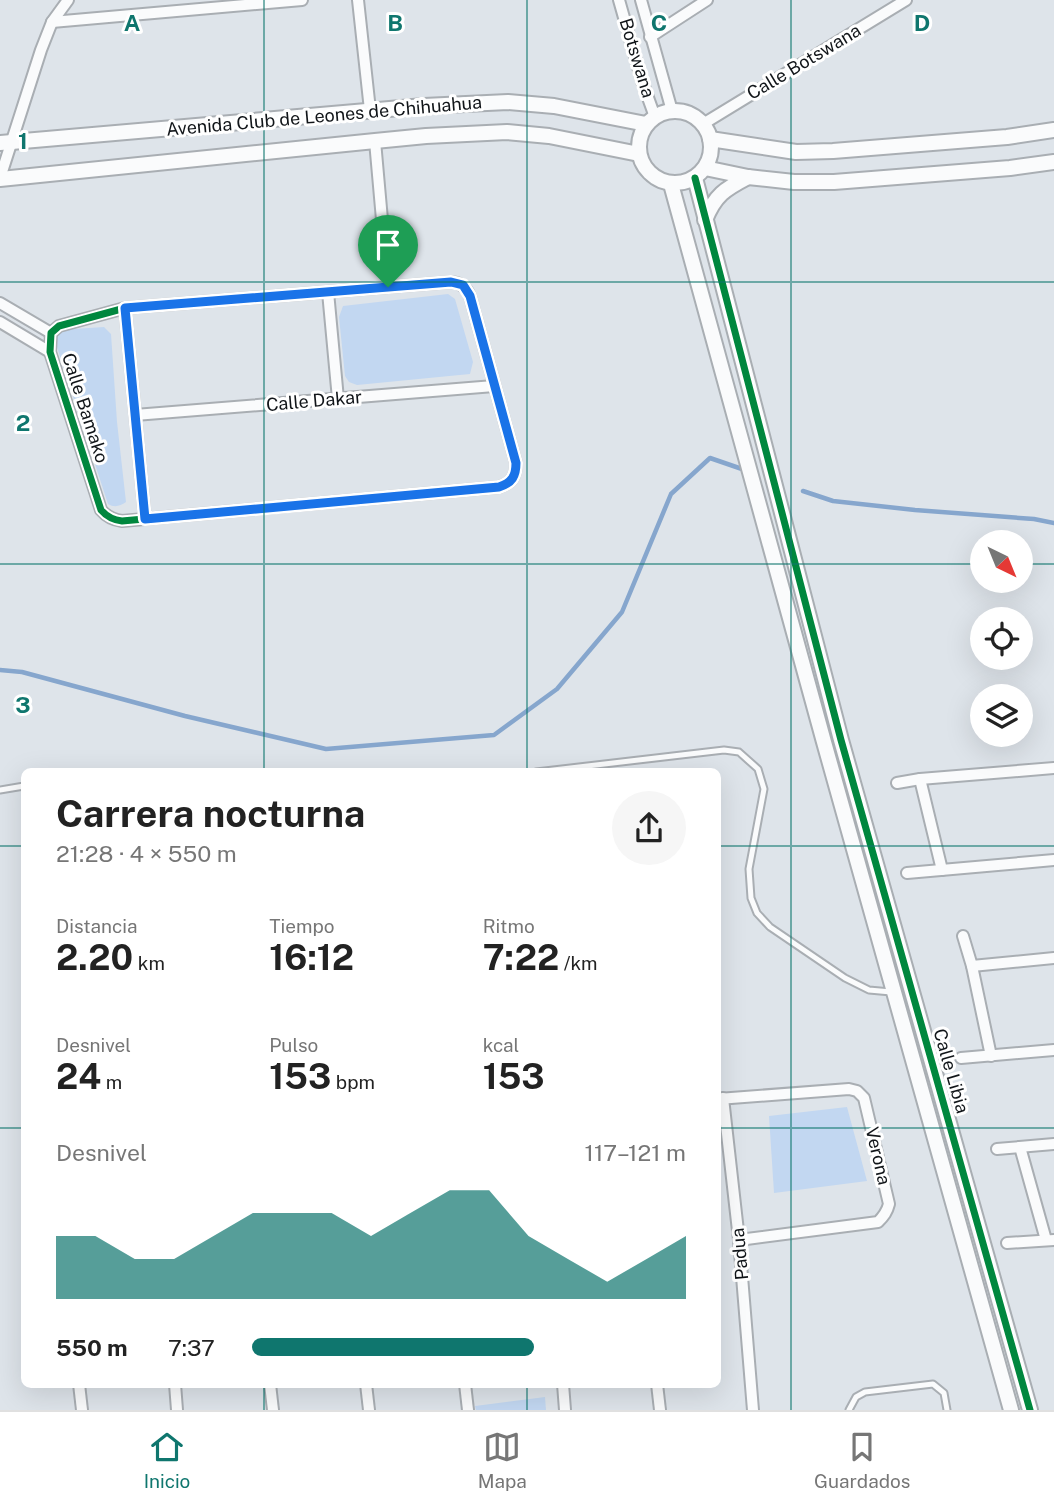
<!DOCTYPE html>
<html lang="es">
<head>
<meta charset="utf-8">
<style>
  :root { --surface:#fff; --page:#f6f6f6; --text:#222; --muted:#767676; --line:#e0e0e0; --accent:#0f766e }
  body { margin:0; font-family:"Public Sans",sans-serif; background:var(--page); color:var(--text); height:100vh; display:flex; flex-direction:column; font-size:26px; white-space:nowrap }
  * { box-sizing:border-box; margin:0 }
  p { font-size:23px; color:var(--muted) }
  .icon { flex:none; width:38px; height:38px; fill:none; stroke:currentColor; stroke-width:2; stroke-linecap:round; stroke-linejoin:round }
  .map { position:relative; flex:1; overflow:hidden }
  .panel { position:absolute; left:21px; top:768px; width:700px; height:620px; display:flex; flex-direction:column; background:var(--surface); border-radius:10px; box-shadow:0 7px 28px #0002 }
  .panel>* { flex:none }
  .needle { width:46px; rotate:137deg }
  .fabs { position:absolute; left:970px; top:530px; display:grid; gap:14px }
  .fabs a { display:grid; place-items:center; width:63px; height:63px; border-radius:50%; background:var(--surface); box-shadow:0 7px 28px #0002; font-size:35px }
  .pin { position:absolute; display:grid; place-items:center; width:60px; height:60px; color:#fff; margin:-72px -30px; border-radius:50% 50% 50% 0; rotate:-45deg; box-shadow:0 0 7px #0007 }
  .pin .icon { rotate:45deg }
  .round { display:grid; place-items:center; flex:none; width:74px; height:74px; border-radius:37px; background:var(--page) }
  .headline { display:flex; align-items:center; justify-content:space-between; height:119px; padding:0 35px }
  h1 { font-size:38px; font-weight:700; line-height:52px }
  .figures { display:grid; grid-template-columns:repeat(3,1fr); gap:10px; height:119px; padding:7px 35px }
  .figures div { display:grid; align-content:center }
  .figures b { font-size:35px; font-weight:700 }
  .figures small { font-size:19px; font-weight:400 }
  .figures p { font-size:19px }
  .chart { height:196px; padding:14px 35px }
  .chart p { display:flex; justify-content:space-between }
  .chart svg { width:100%; height:126px; margin-top:7px; fill:var(--accent); opacity:.7 }
  ul { padding:0 35px; list-style:none; font-size:23px }
  li { display:grid; grid-template-columns:112px 84px 1fr; align-items:center; height:52px }
  li i { height:18px; border-radius:9px; background:var(--accent) }
  .menu { display:flex; justify-content:space-around; align-items:center; height:98px; border-top:2px solid var(--line); background:var(--surface); font-size:19px; color:var(--muted) }
  .menu a { display:grid; justify-items:center; gap:4px }
  .menu .selected { color:var(--accent) }
  .map>svg:first-child { display:block }
</style>
</head>
<body>
<div class="map">
<svg width="1054" height="1410" viewBox="0 0 1054 1410">
  <rect width="100%" height="100%" fill="#dee4ea"/>
  <!-- green -->
  <g fill="#c2d7f1">
    <path d="M448,294l7,5 18,63 -3,12 -113,11 -8,-3 -4,-6 -6,-59 4,-11z"/>
    <path d="M104,327l7,7 6,88 9,80c-6,4 -11,6 -18,2l-53,-163 -1,-7 4,-4z"/>
    <path d="M847,1107l20,74 -93,12 -5,-77z"/>
    <path d="M545,1397l1,13h-70l-1,-4z"/>
  </g>
  <g fill="none" stroke-linecap="round" stroke-linejoin="round">
    <!-- stream -->
    <g stroke="#86a6cd" stroke-width="4.5">
      <path d="M803,491l30,10 82,9 119,9 20,4"/>
      <path d="M0,670l22,2 163,44 141,33 168,-14 63,-46 65,-77 49,-118 39,-36 32,11"/>
    </g>
    <!-- service casing -->
    <g stroke="#a9aeb3" stroke-width="9">
      <g id="service">
        <path d="M536,772l188,-22 15,2 19,17 6,20 -15,80 2,29 6,15 13,14 75,51 24,12 22,2"/>
        <path d="M0,790l24,-4"/>
        <path d="M849,1410l7,-13 9,-5 68,-8 11,9 3,17"/>
      </g>
    </g>
    <!-- minor casing -->
    <g stroke="#a9aeb3" stroke-width="14">
      <g id="minor">
        <path d="M358,0l12,110"/>
        <path d="M619,0l23,81 13,36"/>
        <path d="M641,0l31,111"/>
        <path d="M52,22l250,-22"/>
        <path d="M650,37l57,-37"/>
        <path d="M703,124l203,-124"/>
        <path d="M375,141l13,146"/>
        <path d="M0,178l41,-128 11,-28 16,-22"/>
        <path d="M451,282c10,1 15,5 19,14l46,167c0,13 -4,20 -17,24l-377,34c-9,-1 -15,-4 -21,-11l-51,-158 1,-19 8,-7 66,-18z"/>
        <path d="M328,292l10,107"/>
        <path d="M0,303l51,30"/>
        <path d="M125,308l20,211"/>
        <path d="M0,322l50,30"/>
        <path d="M135,415l359,-29"/>
        <path d="M920,779l22,91"/>
        <path d="M897,783l23,-4 134,-11"/>
        <path d="M907,873l147,-13"/>
        <path d="M963,936l9,30 19,90"/>
        <path d="M972,966l82,-8"/>
        <path d="M961,1058l93,-8"/>
        <path d="M723,1098l16,142 14,170"/>
        <path d="M718,1099l131,-10 8,2 7,7 25,106c-2,8 -5,12 -11,18l-139,18"/>
        <path d="M1020,1147l26,93"/>
        <path d="M997,1149l57,-5"/>
        <path d="M1007,1243l47,-3"/>
        <path d="M79,1384l3,26"/>
        <path d="M175,1384l2,26"/>
        <path d="M270,1384l3,26"/>
        <path d="M366,1384l3,26"/>
        <path d="M465,1384l3,26"/>
        <path d="M563,1384l2,26"/>
        <path d="M657,1384l3,26"/>
      </g>
    </g>
    <!-- tertiary casing -->
    <g stroke="#a9aeb3" stroke-width="18">
      <g id="tertiary">
        <circle cx="675" cy="147" r="36"/>
        <path d="M710,139l86,13 37,-1 174,-14 47,-7"/>
        <path d="M0,143l424,-37 84,-4 46,4 92,18"/>
        <path d="M705,168l43,9 46,5h40l176,-14 44,-6"/>
        <path d="M695,178l146,562 189,670"/>
        <path d="M0,179l375,-38 51,-5 81,-4 42,4 90,18"/>
        <path d="M671,184l153,558 187,668"/>
        <path d="M705,220c10,-25 20,-31 43,-43"/>
      </g>
    </g>
    <!-- service -->
    <use href="#service" stroke="#fafbfc" stroke-width="5"/>
    <!-- minor -->
    <use href="#minor" stroke="#fafbfc" stroke-width="10"/>
    <!-- tertiary -->
    <use href="#tertiary" stroke="#fafbfc" stroke-width="14"/>
    <!-- cycleway casing -->
    <g stroke="#fff" stroke-width="11">
      <g id="cycleway">
        <path d="M695,178l146,562 189,670"/>
        <path d="M451,282c10,1 15,5 19,14l46,167c0,13 -4,20 -17,24l-377,34c-9,-1 -15,-4 -21,-11l-51,-158 1,-19 8,-7 66,-18z"/>
      </g>
    </g>
    <!-- cycleway -->
    <use href="#cycleway" stroke="#00873e" stroke-width="7"/>
  </g>
  <g fill="none" stroke-linecap="round" stroke-linejoin="round">
    <!-- route casing -->
    <g stroke="#fff" stroke-width="14">
      <path id="route" d="M451,282l12,3 7,11 46,167c0,13 -4,20 -17,24l-354,32 -20,-211z"/>
    </g>
    <!-- route -->
    <use href="#route" stroke="#1a73e8" stroke-width="9"/>
  </g>
  <!-- grid -->
  <path fill="none" stroke="#0f766e" stroke-width="2" stroke-opacity="0.55" d="M264,0v772M527,0v772M791,0v1410M0,282h1054M0,564h982M1020,564h34M0,846h24M718,846h336M0,1128h24M718,1128h336M264,1384v26M527,1384v26"/>
  <g text-anchor="middle" stroke-width="6" stroke-linejoin="round" paint-order="stroke">
    <!-- street labels -->
    <g font-size="18" fill="#111519" stroke="#fff">
      <text transform="translate(637 58) rotate(73)" y="6">Botswana</text>
      <text transform="translate(804 62) rotate(-31)" y="6">Calle Botswana</text>
      <text transform="translate(324 116) rotate(-5)" y="6">Avenida Club de Leones de Chihuahua</text>
      <text transform="translate(314 401) rotate(-5)" y="6">Calle Dakar</text>
      <text transform="translate(85 408) rotate(72)" y="6">Calle Bamako</text>
      <text transform="translate(951 1071) rotate(74)" y="6">Calle Libia</text>
      <text transform="translate(878 1156) rotate(77)" y="6">Verona</text>
      <text transform="translate(740 1254) rotate(-95)" y="6">Padua</text>
    </g>
  </g>
  <g font-size="23" text-anchor="middle" font-weight="bold" fill="#0f766e" stroke="#fff" stroke-width="6" stroke-linejoin="round" paint-order="stroke">
    <text x="132" y="31">A</text>
    <text x="395" y="31">B</text>
    <text x="659" y="31">C</text>
    <text x="922" y="31">D</text>
    <text x="23" y="149">1</text>
    <text x="23" y="431">2</text>
    <text x="23" y="713">3</text>
  </g>
</svg>
<div class="fabs">
<a><svg class="needle" viewBox="-14 -14 28 28"><path d="M0-13l5 13h-10z" fill="#e53935"/><path d="M0 13l5-13h-10z" fill="#767676"/></svg></a>
<a><svg class="icon" aria-label="locate" viewBox="0 0 24 24"><circle cx="12" cy="12" r="6"/><path d="M12 2v4M12 18v4M2 12h4M18 12h4"/></svg></a>
<a><svg class="icon" aria-label="layers" viewBox="0 0 24 24"><path d="M12 4l9 5-9 5-9-5zM3 14l9 5 9-5"/></svg></a>
</div>
<div class="pin" style="left:388px;top:287px;background:#1e9e55"><svg class="icon" aria-label="arrive" viewBox="0 0 24 24"><path d="M6 21V4h12l-3 4 3 4H6"/></svg></div>
<section class="panel">
<div class="headline"><div><h1>Carrera nocturna</h1><p>21:28 · 4 × 550 m</p></div><a class="round"><svg class="icon" aria-label="share" viewBox="0 0 24 24"><path d="M12 15V3M7 8l5-5 5 5M5 13v7h14v-7"/></svg></a></div>
<div class="figures">
<div><p>Distancia</p><b>2.20<small> km</small></b></div>
<div><p>Tiempo</p><b>16:12</b></div>
<div><p>Ritmo</p><b>7:22<small> /km</small></b></div>
</div>
<div class="figures">
<div><p>Desnivel</p><b>24<small> m</small></b></div>
<div><p>Pulso</p><b>153<small> bpm</small></b></div>
<div><p>kcal</p><b>153</b></div>
</div>
<div class="chart"><p><span>Desnivel</span>117–121 m</p>
<svg viewBox="0 0 160 44" preserveAspectRatio="none"><path d="M0 44V22L10 22L20 30L30 30L40 22L50 14L60 14L70 14L80 22L90 14L100 6L110 6L120 22L130 30L140 38L150 30L160 22V44z"/></svg>
</div>
<ul>
<li><b>550 m</b>7:37<i style="width:65%"></i></li>
</ul>
</section>
</div>
<nav class="menu">
<a class="selected"><svg class="icon" aria-label="home" viewBox="0 0 24 24"><path d="M3 11l9-7 9 7M6 9v11h12V9"/></svg>Inicio</a>
<a><svg class="icon" aria-label="map" viewBox="0 0 24 24"><path d="M3 6l6-2 6 2 6-2v14l-6 2-6-2-6 2zM9 4v14M15 6v14"/></svg>Mapa</a>
<a><svg class="icon" aria-label="saved" viewBox="0 0 24 24"><path d="M7 4h10v16l-5-4-5 4z"/></svg>Guardados</a>
</nav>
</body>
</html>
